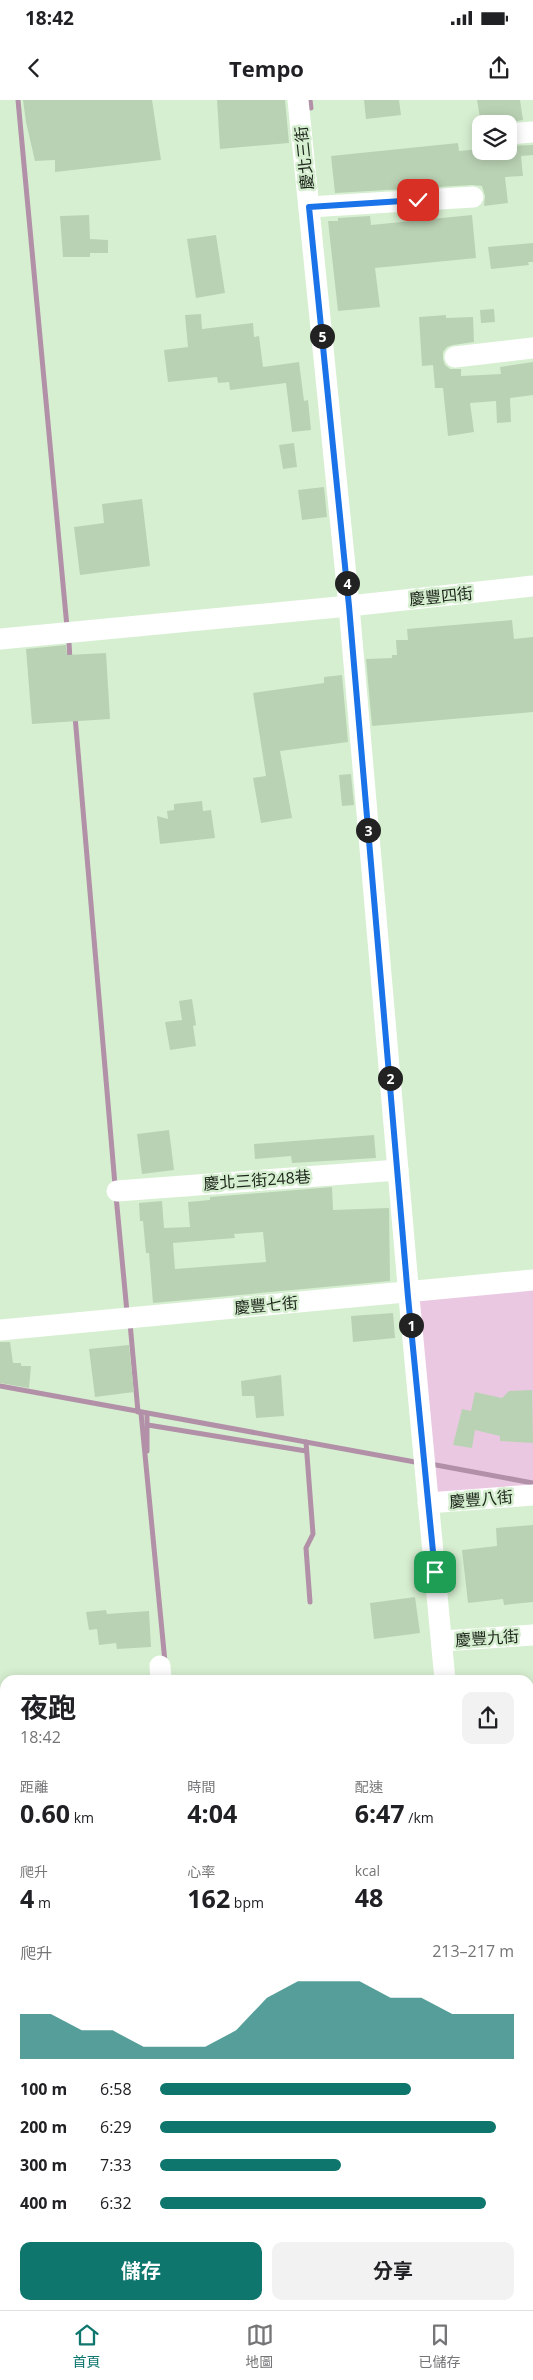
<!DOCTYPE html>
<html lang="zh-TW">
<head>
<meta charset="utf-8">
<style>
  :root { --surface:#fff; --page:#f2f2f2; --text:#202124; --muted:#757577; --line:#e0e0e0; --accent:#0f766e }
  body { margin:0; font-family:"Open Sans","Noto Sans TC",sans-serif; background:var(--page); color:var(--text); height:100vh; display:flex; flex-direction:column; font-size:19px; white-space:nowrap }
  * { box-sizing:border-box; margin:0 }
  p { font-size:16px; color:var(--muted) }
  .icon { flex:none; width:28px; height:28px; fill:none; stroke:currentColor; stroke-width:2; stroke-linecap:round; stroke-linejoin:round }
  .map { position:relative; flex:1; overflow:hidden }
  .side { position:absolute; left:0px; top:1575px; width:534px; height:635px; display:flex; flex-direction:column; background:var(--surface); border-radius:15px 15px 0 0; box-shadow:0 2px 12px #0003 }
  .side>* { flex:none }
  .fabs { position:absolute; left:472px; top:15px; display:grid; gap:10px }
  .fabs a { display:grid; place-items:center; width:45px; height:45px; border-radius:10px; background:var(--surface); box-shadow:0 2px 12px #0003; font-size:25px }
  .pin { position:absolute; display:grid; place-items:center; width:42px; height:42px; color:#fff; margin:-21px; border-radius:10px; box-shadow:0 2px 8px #0006 }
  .km { position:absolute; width:25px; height:25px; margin:-12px; border-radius:50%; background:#222; color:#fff; font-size:14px; line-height:25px; text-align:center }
  .round { display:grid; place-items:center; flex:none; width:52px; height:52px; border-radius:10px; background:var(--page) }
  .headline { display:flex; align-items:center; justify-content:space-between; height:85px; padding:0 20px }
  h1 { font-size:28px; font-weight:700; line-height:38px }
  .figures { display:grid; grid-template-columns:repeat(3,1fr); gap:8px; height:85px; padding:5px 20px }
  .figures div { display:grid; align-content:center }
  .figures b { font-size:25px; font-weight:700 }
  .figures small { font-size:14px; font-weight:400 }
  .figures p { font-size:14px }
  .chart { height:140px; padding:10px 20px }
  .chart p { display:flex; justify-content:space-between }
  .chart svg { width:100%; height:90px; margin-top:5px; fill:var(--accent); opacity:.7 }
  .cta { display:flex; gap:10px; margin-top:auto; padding:10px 20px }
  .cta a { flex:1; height:58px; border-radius:10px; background:var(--accent); color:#fff; font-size:20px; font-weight:700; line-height:58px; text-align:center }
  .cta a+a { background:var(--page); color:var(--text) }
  ul { padding:0 20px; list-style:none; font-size:16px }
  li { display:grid; grid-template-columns:80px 60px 1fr; align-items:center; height:38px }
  li i { height:12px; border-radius:6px; background:var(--accent) }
  .status { display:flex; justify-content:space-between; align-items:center; height:35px; padding:0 25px; background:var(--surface); direction:ltr }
  .status svg { height:14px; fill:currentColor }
  header { display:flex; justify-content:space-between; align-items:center; height:65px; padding:0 20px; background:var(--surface); font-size:22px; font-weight:700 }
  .tab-bar { display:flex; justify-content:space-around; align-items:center; height:70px; border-top:1px solid var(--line); background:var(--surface); font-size:14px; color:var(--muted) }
  .tab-bar a { display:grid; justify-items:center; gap:2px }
  .tab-bar .selected { color:var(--accent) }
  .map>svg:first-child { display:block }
</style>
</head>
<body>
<div class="status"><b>18:42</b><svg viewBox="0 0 49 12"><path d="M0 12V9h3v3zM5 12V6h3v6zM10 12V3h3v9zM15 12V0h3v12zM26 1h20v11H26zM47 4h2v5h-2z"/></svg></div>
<header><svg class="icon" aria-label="back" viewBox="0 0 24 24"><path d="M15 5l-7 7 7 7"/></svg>Tempo<svg class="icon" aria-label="share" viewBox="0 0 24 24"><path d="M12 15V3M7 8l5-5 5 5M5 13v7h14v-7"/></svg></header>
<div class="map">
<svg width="533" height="2210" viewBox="0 0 533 2210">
  <rect width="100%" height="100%" fill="#d7efd1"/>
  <!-- green -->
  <g fill="#ebc8e1">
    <path d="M533,1186v214l-98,3 -26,-206z"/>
    <rect x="234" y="2205" width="262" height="5"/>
  </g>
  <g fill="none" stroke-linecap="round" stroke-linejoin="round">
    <!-- stream -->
    <g stroke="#b190a8" stroke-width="5">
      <path d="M18,0l49,527"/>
      <path d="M310,0l1,8"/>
      <path d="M69,543l1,17"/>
      <path d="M75,616l40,469"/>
      <path d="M116,1096l11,116"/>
      <path d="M130,1223l8,89"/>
      <path d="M0,1286l415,76"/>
      <path d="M141,1313l24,249"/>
      <path d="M147,1314v37"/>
      <path d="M148,1325l158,26"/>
      <path d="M306,1342l7,92 -7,14 4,54"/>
      <path d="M436,1365l97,18"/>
      <path d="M225,2205l1,5"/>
    </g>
  </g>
  <!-- building -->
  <g fill="#bad2b4" fill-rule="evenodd">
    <path d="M23,0h129l9,60 -106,12v-12l-20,1 -9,-39z"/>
    <path d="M217,0h68l4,43 -69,6z"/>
    <path d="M364,0h35l2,15 -35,4z"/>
    <path d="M477,0h43l3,20 -21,4h-21z"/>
    <path d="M458,43l1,8 22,-2v2h28v-5l24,-1v10l-12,1 2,20 -18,1 3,26 -24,3 1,-10 -3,-10 -10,-1 -137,8 -4,-37z"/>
    <path d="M89,115l1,24 18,1v13h-18v4h-27l-3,-41z"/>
    <path d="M472,115l4,43 -101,10 5,39 -42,4 -10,-90h10v-3l32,-2 1,9z"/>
    <path d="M216,135l9,58 -29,5 -9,-59z"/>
    <path d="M533,143v19h-5l1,3 -38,4 -3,-22z"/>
    <path d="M494,209l1,13 -14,1 -1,-13z"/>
    <path d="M201,214l1,15 51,-6 1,14 5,-1 4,31 36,-5 5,39 4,-1 3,30 -19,2 -6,-49 -56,7 -1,-8 -11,1 -1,-6 -49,5 -4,-32 24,-3 -3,-32z"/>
    <path d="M446,215v3l27,-1 1,25 -21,3 -6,2 -4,5v7l2,6 5,4h11v7l40,-2 -1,-7 33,-5v33l-23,3 1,24 -14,1 -1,-22 -26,2 4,29 -26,4 -5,-48h-8l-2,-23 -11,1 -3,-49z"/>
    <path d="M294,343l3,24 -14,2 -4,-24z"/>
    <path d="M324,387l3,30 -25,3 -4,-30z"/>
    <path d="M142,399l8,67 -70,9 -6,-48 30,-4 -2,-19z"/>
    <path d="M512,520l2,19 19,-2v75l-161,14 -6,-67 26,-1v-3h5l-1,-15h12l-1,-11z"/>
    <path d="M66,545l1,10 39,-2 4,66 -78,5 -6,-75z"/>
    <path d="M342,575l6,67 -68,9 12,67 -31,5 -8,-45 13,-2 -13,-83 71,-10v-6z"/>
    <path d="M351,674l3,31 -12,1 -3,-31z"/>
    <path d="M202,701l1,10 8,-1 4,28 -55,6 -3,-28 11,3 -1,-8 7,-1v-6z"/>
    <path d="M192,899l4,26 -3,1 3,20 -26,4 -5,-28 17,-2 -3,-19z"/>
    <path d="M169,1030l5,40 -32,4 -5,-40z"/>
    <path d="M374,1035l2,23 -84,5 -1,-7 -36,3 -1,-15z"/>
    <path d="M332,1087l1,23 56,-2 1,73 -237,22 -4,-50h-3l-3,-32h-3l-1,-18 23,-2 2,27 26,-1 -2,-25 22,-2v-3zM263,1132l3,30 -91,7 -2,-26 62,-5 -1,-4z"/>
    <path d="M393,1213l2,25 -42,4 -2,-26z"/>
    <path d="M0,1242h10l3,21h8v3h10l-2,22 -29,-5z"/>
    <path d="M129,1245l5,47 -39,5 -6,-48z"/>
    <path d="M281,1275l3,41 -28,2 -2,-22h-12l-1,-15z"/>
    <path d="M532,1290l1,53 -33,-2v-5l-25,-6 -3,18 -19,-3 9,-36 9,2 4,-19 27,6 7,-7z"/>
    <path d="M533,1425v77l-29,3 -1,-6 -35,4 -6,-53 35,-4 -1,-18z"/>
    <path d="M415,1497l5,36 -46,6 -4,-36z"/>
    <path d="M106,1510l1,4 42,-3 2,36 -34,2 -1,-6 -17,2 -2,-16 -8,1 -3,-18z"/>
  </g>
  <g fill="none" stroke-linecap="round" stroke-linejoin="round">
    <!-- minor -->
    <g stroke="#fff" stroke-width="21">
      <path d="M298,0l51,506 60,691 36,383"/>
      <path d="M509,34l24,-2"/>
      <path d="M309,107l164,-10"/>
      <path d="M455,257l78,-9"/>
      <path d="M0,539l349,-33 184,-20"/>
      <path d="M117,1091l281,-21"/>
      <path d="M0,1230l533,-50"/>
      <path d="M428,1403l105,-8"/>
      <path d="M442,1541l91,-6"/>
      <path d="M160,1566l1,14"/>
      <path d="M529,1698l4,-1"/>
      <path d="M529,1873h4"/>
      <path d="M529,1889h4"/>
      <path d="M0,1920l5,-1"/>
      <path d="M0,1935h5"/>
      <path d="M122,2205v5"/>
      <path d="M500,2205l1,5"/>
    </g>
  </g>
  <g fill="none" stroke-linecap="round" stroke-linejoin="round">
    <!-- route casing -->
    <g stroke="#fff" stroke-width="10">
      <path id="route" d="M418,100l-109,7 40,399 59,691 27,275"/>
    </g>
    <!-- route -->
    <use href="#route" stroke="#1a73e8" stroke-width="6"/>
  </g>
  <g text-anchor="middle" stroke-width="5" stroke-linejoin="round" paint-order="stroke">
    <!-- street labels -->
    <g font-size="16" fill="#1c251a" stroke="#d7efd1">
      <text transform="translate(304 58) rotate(-96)" y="6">慶北三街</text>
      <text transform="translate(441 496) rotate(-6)" y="6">慶豐四街</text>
      <text transform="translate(257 1080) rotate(-4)" y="6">慶北三街248巷</text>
      <text transform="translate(266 1205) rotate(-5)" y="6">慶豐七街</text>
      <text transform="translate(481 1399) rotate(-5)" y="6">慶豐八街</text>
      <text transform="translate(487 1538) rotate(-4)" y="6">慶豐九街</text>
    </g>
  </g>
</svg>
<div class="fabs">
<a><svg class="icon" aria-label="layers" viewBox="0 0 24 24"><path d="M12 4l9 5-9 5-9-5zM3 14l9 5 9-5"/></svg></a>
</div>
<div class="pin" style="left:435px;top:1472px;background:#1e9e55"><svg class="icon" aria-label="arrive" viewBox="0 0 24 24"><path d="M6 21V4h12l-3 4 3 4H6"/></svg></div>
<div class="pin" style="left:418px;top:100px;background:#d93025"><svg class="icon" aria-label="check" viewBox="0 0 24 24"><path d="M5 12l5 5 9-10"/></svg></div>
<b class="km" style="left:411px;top:1225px">1</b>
<b class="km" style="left:390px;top:978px">2</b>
<b class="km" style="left:368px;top:730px">3</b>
<b class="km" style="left:347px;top:483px">4</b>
<b class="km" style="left:322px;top:236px">5</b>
<section class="side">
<div class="headline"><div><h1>夜跑</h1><p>18:42</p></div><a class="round"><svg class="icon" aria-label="share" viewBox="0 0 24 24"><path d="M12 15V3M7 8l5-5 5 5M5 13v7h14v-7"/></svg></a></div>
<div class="figures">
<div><p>距離</p><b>0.60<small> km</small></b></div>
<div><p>時間</p><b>4:04</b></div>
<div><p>配速</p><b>6:47<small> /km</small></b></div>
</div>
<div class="figures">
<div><p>爬升</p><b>4<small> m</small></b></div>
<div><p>心率</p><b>162<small> bpm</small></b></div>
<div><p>kcal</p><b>48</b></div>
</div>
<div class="chart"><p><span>爬升</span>213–217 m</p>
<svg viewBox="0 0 160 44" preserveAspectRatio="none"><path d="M0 44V22L10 22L20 30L30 30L40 38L50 38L60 38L70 30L80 14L90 6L100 6L110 6L120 14L130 14L140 22L150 22L160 22V44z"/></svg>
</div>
<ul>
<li><b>100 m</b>6:58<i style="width:71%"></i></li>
<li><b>200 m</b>6:29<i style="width:95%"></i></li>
<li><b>300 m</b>7:33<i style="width:51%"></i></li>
<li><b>400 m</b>6:32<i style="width:92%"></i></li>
</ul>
<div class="cta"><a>儲存</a><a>分享</a></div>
</section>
</div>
<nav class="tab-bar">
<a class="selected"><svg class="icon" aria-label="home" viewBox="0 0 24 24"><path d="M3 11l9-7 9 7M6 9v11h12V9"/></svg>首頁</a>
<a><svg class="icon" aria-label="map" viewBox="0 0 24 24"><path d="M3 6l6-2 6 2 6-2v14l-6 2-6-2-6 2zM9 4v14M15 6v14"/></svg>地圖</a>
<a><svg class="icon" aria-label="saved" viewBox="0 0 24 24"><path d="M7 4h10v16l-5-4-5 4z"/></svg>已儲存</a>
</nav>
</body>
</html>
